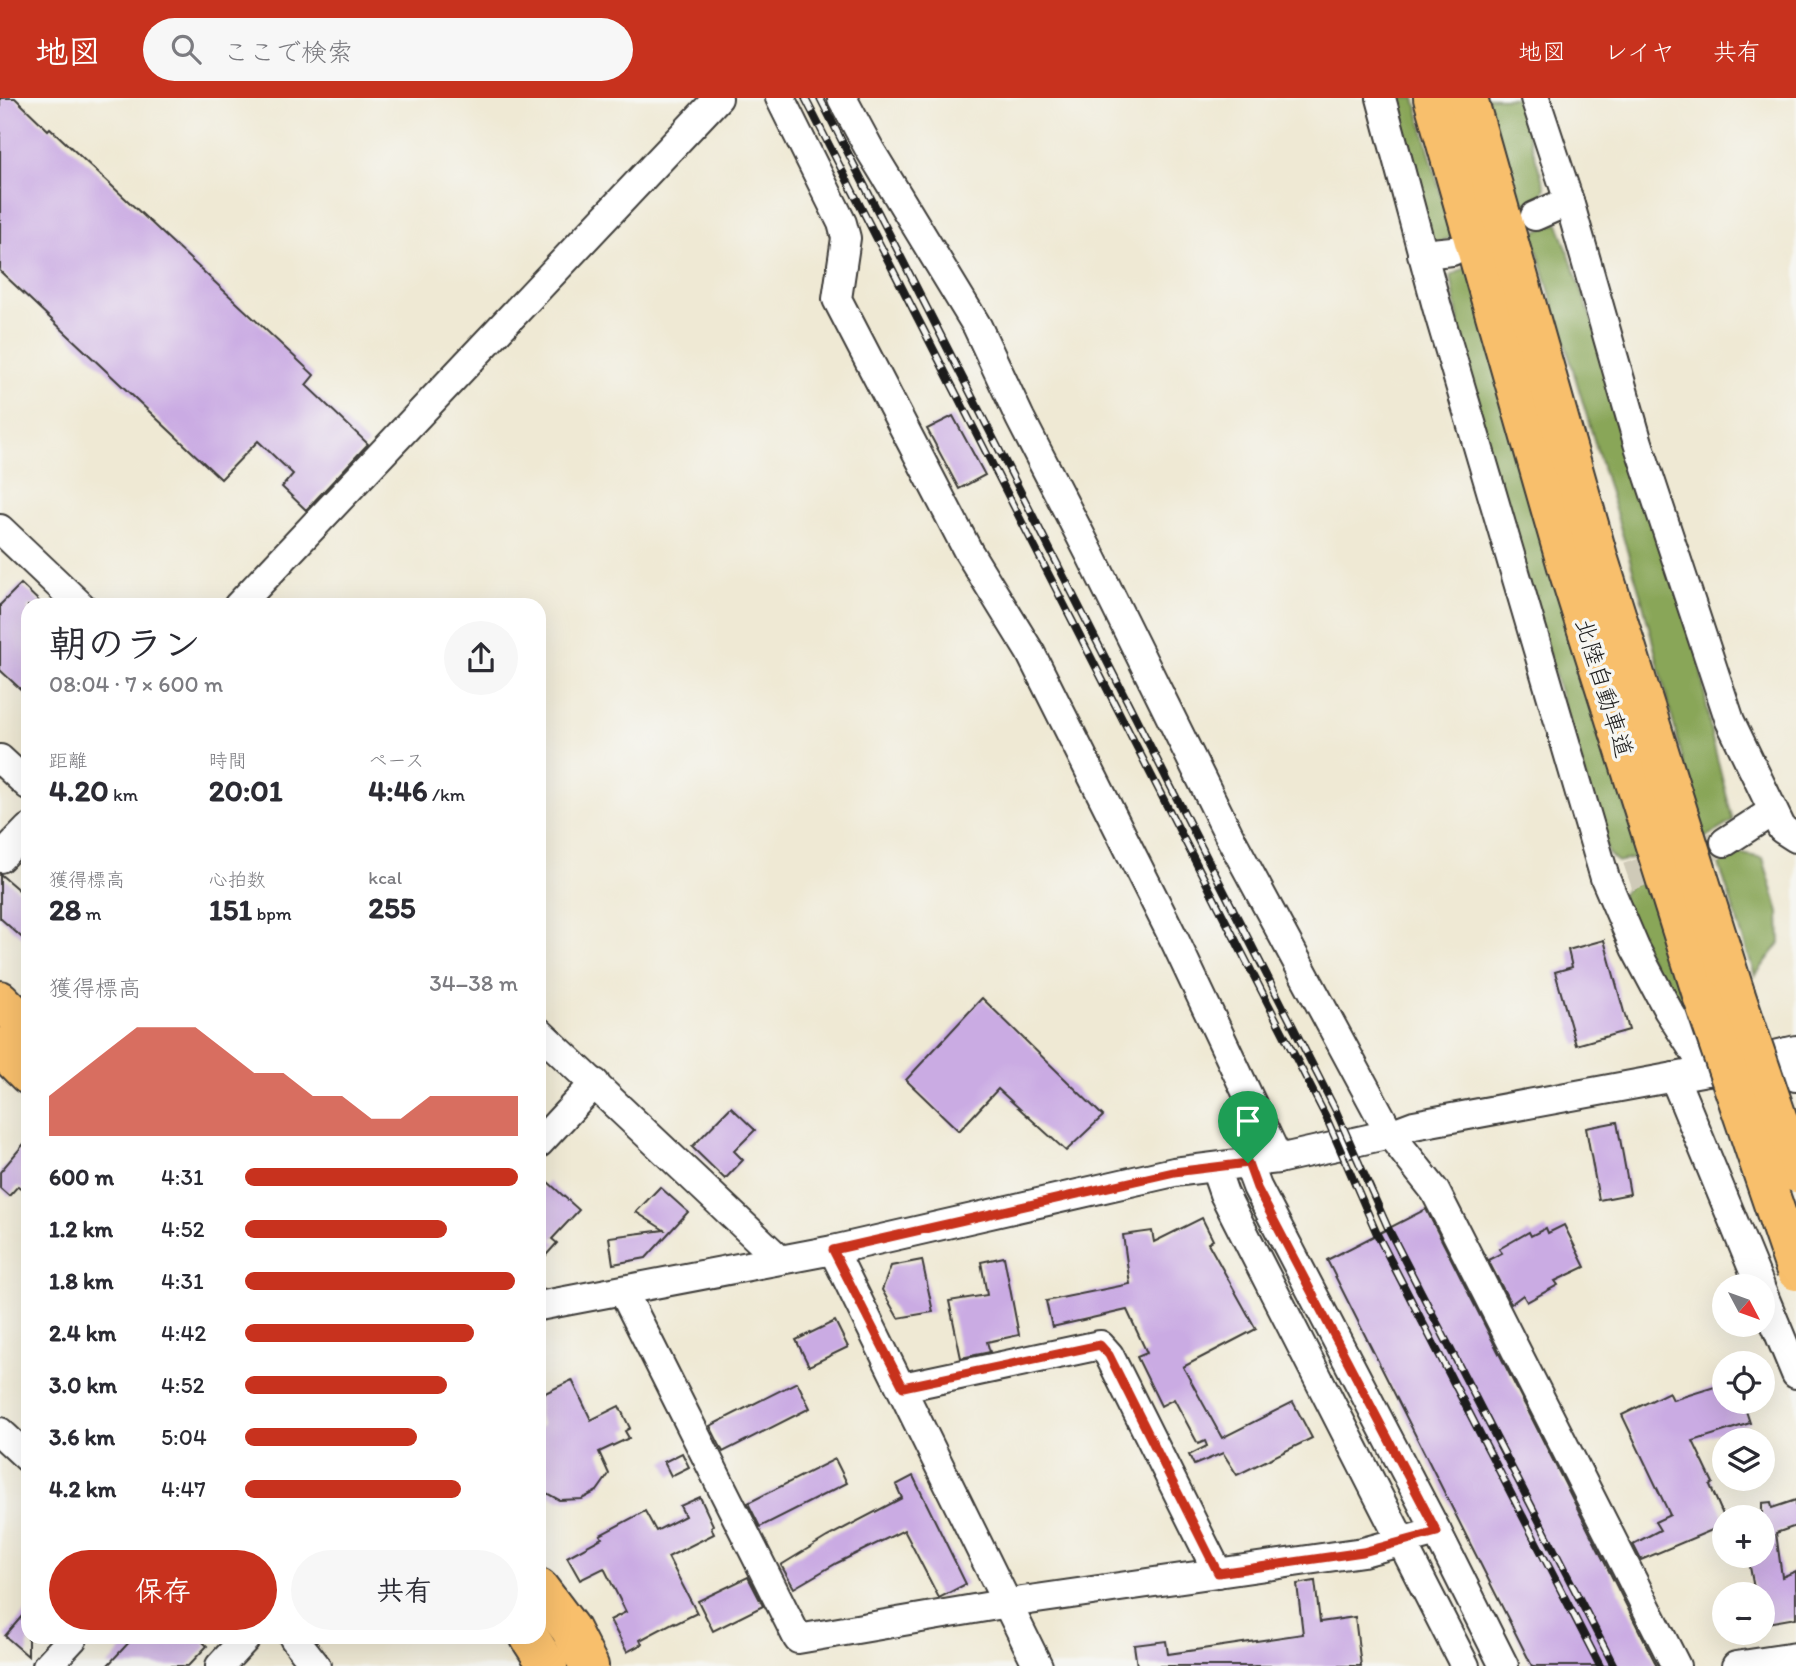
<!DOCTYPE html>
<html lang="ja">
<head>
<meta charset="utf-8">
<style>
  :root { --surface:#fff; --page:#f7f7f7; --text:#2b2b33; --muted:#7c7c81; --accent:#c8321e }
  body { margin:0; font-family:Itim,"Klee One",sans-serif; background:var(--page); color:var(--text); height:100vh; display:flex; flex-direction:column; font-size:26px; white-space:nowrap }
  * { box-sizing:border-box; margin:0 }
  p { font-size:23px; color:var(--muted) }
  .icon { flex:none; width:38px; height:38px; fill:none; stroke:currentColor; stroke-width:2; stroke-linecap:round; stroke-linejoin:round }
  .map { position:relative; flex:1; overflow:hidden }
  .drawer { position:absolute; left:21px; top:500px; width:525px; height:1046px; display:flex; flex-direction:column; background:var(--surface); border-radius:21px; box-shadow:0 7px 28px #0002 }
  .drawer>* { flex:none }
  .needle { width:46px; rotate:131deg }
  .controls { position:absolute; left:1712px; top:1176px; display:grid; gap:14px }
  .controls a { display:grid; place-items:center; width:63px; height:63px; border-radius:50%; background:var(--surface); box-shadow:0 7px 28px #0002; font-size:35px }
  .pin { position:absolute; display:grid; place-items:center; width:60px; height:60px; color:#fff; margin:-72px -30px; border-radius:50% 50% 50% 0; rotate:-45deg; box-shadow:0 0 7px #0007 }
  .pin .icon { rotate:45deg }
  .round { display:grid; place-items:center; flex:none; width:74px; height:74px; border-radius:37px; background:var(--page) }
  .overview { display:flex; align-items:center; justify-content:space-between; height:119px; padding:0 28px }
  h1 { font-size:38px; font-weight:700; line-height:52px }
  .stats { display:grid; grid-template-columns:repeat(3,1fr); gap:10px; height:119px; padding:7px 28px }
  .stats div { display:grid; align-content:center }
  .stats b { font-size:30px; font-weight:700 }
  .stats small { font-size:19px; font-weight:400 }
  .stats p { font-size:19px }
  .chart { height:196px; padding:14px 28px }
  .chart p { display:flex; justify-content:space-between }
  .chart svg { width:100%; height:126px; margin-top:7px; fill:var(--accent); opacity:.7 }
  .primary-button { display:flex; gap:14px; margin-top:auto; padding:14px 28px }
  .primary-button a { flex:1; height:80px; border-radius:42px; background:var(--accent); color:#fff; font-size:28px; font-weight:700; line-height:80px; text-align:center }
  .primary-button a+a { background:var(--page); color:var(--text) }
  ul { padding:0 28px; list-style:none; font-size:23px }
  li { display:grid; grid-template-columns:112px 84px 1fr; align-items:center; height:52px }
  li i { height:18px; border-radius:9px; background:var(--accent) }
  header { display:flex; align-items:center; gap:42px; box-sizing:border-box; height:98px; padding:0 35px; background:var(--accent); color:#fff }
  header strong { font-size:33px }
  nav { display:flex; gap:38px; margin-inline-start:auto; font-size:24px }
  .search { width:490px; height:63px; background:var(--page); display:flex; align-items:center; gap:18px; box-sizing:border-box; padding:0 24px; border-radius:38px; color:var(--muted); font-size:26px }
  .map>svg:first-child { display:block }
</style>
</head>
<body>
<header>
<strong>地図</strong>
<div class="search"><svg class="icon" aria-label="search" viewBox="0 0 24 24"><circle cx="10" cy="10" r="6"/><path d="M15 15l6 6"/></svg>ここで検索</div>
<nav><a>地図</a><a>レイヤ</a><a>共有</a></nav>
</header>
<div class="map">
<svg width="1796" height="1568" viewBox="0 0 1796 1568">
  <rect width="100%" height="100%" fill="#f6f6f2"/>
  <filter id="ink" filterUnits="userSpaceOnUse"><feTurbulence type="fractalNoise" baseFrequency=".0143" numOctaves="2"/><feDisplacementMap in="SourceGraphic" scale="14" xChannelSelector="R" yChannelSelector="G"/><feConvolveMatrix kernelMatrix="1 2 1 2 8 2 1 2 1" color-interpolation-filters="sRGB"/></filter>
  <filter id="wash" filterUnits="userSpaceOnUse"><feTurbulence type="fractalNoise" baseFrequency=".00686" numOctaves="4" result="noise"/><feDisplacementMap in="SourceGraphic" scale="28" xChannelSelector="R" yChannelSelector="G"/><feGaussianBlur stdDeviation="1.57" result="paint"/><feColorMatrix in="noise" values="0 0 0 0 0 0 0 0 0 0 0 0 0 0 0 0 0 1.4 0 .05"/><feComposite in="paint" operator="in"/></filter>
  <g filter="url(#wash)">
    <rect width="100%" height="100%" fill="#efe9d4"/>
    <!-- forest -->
    <g fill="#89a658" stroke="#52613a" stroke-width="2">
      <path d="M1384,0h31l37,139 -17,7 -3,1z"/>
      <path d="M1487,0h30l28,90c-6,14 -10,22 -25,26z"/>
      <path d="M1558,125l38,109 100,309 16,97 21,83 -30,18 -61,-239 -110,-367z"/>
      <path d="M1470,167l170,592 -22,5 -10,-8 -139,-468 -18,-110z"/>
      <path d="M1733,754l30,6 16,54 1,31 -25,33 -38,-118z"/>
      <path d="M1655,782l35,126 -21,-6 -49,-103 10,-13z"/>
    </g>
    <g id="blocks">
      <!-- building -->
      <g fill="#caabe3">
        <path d="M0,0h15l33,32 2,-2 264,247 -8,10 62,59 -62,66 -24,-23 11,-13 -35,-33 -37,38 -221,-208z"/>
        <path d="M953,318l32,59 -26,14 -32,-60z"/>
        <path d="M21,486l23,22h-16v90l-28,-26v-65z"/>
        <path d="M0,776l28,24v45l-28,-25z"/>
        <path d="M1604,842l25,90 -53,15 -21,-73 17,-5 -4,-17z"/>
        <path d="M982,900l121,118 -37,35 -68,-62 -39,42 -53,-51z"/>
        <path d="M731,1009l24,23 -21,21 9,9 -18,19 -33,-32z"/>
        <path d="M1617,1024l13,72 -31,6 -13,-72z"/>
        <path d="M28,1041v55l-10,-8 -9,10 -9,-8v-16z"/>
        <path d="M548,1084l31,28 -27,29 5,4 -18,20v-72z"/>
        <path d="M660,1089l28,25 -42,46 -33,6 -4,-27 55,-7 -28,-18z"/>
        <path d="M1426,1111l231,457h-125l-205,-406z"/>
        <path d="M1202,1120l11,22 -5,3 48,86 -73,38 39,71 71,-36 19,36 -75,37 -14,-22 -29,12 -5,-10 18,-9 -2,-5 -7,3 -24,-45 -13,7 -24,-49 10,-4 -20,-43 -75,17 -6,-26 84,-17 -7,-49 29,-4 2,11z"/>
        <path d="M1564,1127l21,42 -30,14 3,4 -31,17 -4,-7 -12,9 -23,-44 14,-7 -3,-4 30,-17 2,4 15,-8 2,5z"/>
        <path d="M1004,1159l15,78 -32,7 3,10 -29,6 -12,-57 38,-6 -6,-33z"/>
        <path d="M922,1162l11,52 -35,6 -16,-28 9,-24z"/>
        <path d="M835,1223l13,26 -39,19 -13,-26z"/>
        <path d="M572,1282l19,40 28,-14 11,22 -5,3 4,7 -30,14 10,22 -12,17 -15,8 -23,1 -20,-11v-60l4,-4 -4,-8v-21z"/>
        <path d="M797,1284l13,26 -87,44 -13,-26z"/>
        <path d="M1724,1286v18h19l7,21 -57,18 20,42 -3,2 14,32v8l-83,35 -8,-16 27,-14 -5,-8 15,-7 -48,-100 47,-23 4,8z"/>
        <path d="M682,1355l7,14 -18,9 -7,-14z"/>
        <path d="M835,1361l12,24 -87,44 -12,-24z"/>
        <path d="M913,1378l53,108 -27,14 -35,-68 -67,33 -43,25 -13,-23 46,-28 75,-39 -6,-13z"/>
        <path d="M700,1399l13,28 -2,2 3,7 -46,23 29,56 -22,11 -1,-2 -34,18 2,4 -15,8 -17,-32 16,-8 -22,-44 -24,12 -13,-23 35,-19 -2,-3 45,-24 11,20 29,-15 -5,-10z"/>
        <path d="M1796,1402v26l-20,7 6,44 14,-6v47l-34,6v-30h-7l-7,-38h14v-53l9,-1 1,6z"/>
        <path d="M748,1479l15,29 -50,25 -15,-30z"/>
        <path d="M1315,1483l5,41 35,-5 6,49h-224l-3,-21 32,-4 2,13 135,-20 -6,-50z"/>
        <path d="M28,1511v47l-23,-20z"/>
        <path d="M133,1540h66l8,8 -19,20h-81z"/>
      </g>
    </g>
  </g>
  <g filter="url(#ink)">
    <use href="#blocks" fill-opacity="0" stroke="#3c3b38" stroke-width="2"/>
    <g fill="none" stroke-linecap="round" stroke-linejoin="round">
      <!-- minor-tunnel -->
      <path stroke="#cfcab8" stroke-width="28" stroke-dasharray="28 14" stroke-linecap="butt" d="M1628,779l97,-35"/>
      <!-- minor casing -->
      <g stroke="#3c3b38" stroke-width="32">
        <g id="minor">
          <path d="M780,0l62,125 4,15 -9,61 131,252 62,101 145,289 103,218"/>
          <path d="M842,0l28,52 107,176 43,92 71,138 139,281 160,297 45,57 241,475"/>
          <path d="M1381,0l56,209 168,571 30,70 33,62 39,61"/>
          <path d="M1535,0l34,103 69,242 92,278 52,108 14,9"/>
          <path d="M1535,118l34,-15"/>
          <path d="M1422,156l30,-3"/>
          <path d="M0,431l81,77"/>
          <path d="M238,508l480,-508"/>
          <path d="M0,661l28,26"/>
          <path d="M1725,744l48,-31"/>
          <path d="M0,760l28,-29"/>
          <path d="M539,934l240,227"/>
          <path d="M1787,954l9,25"/>
          <path d="M1674,979l86,209"/>
          <path d="M539,1045l56,-60"/>
          <path d="M1248,1065l9,24 180,345 67,134"/>
          <path d="M1215,1070l9,26 241,472"/>
          <path d="M833,1152l205,416"/>
          <path d="M623,1193l175,348 211,-36 354,-51 74,-20"/>
          <path d="M1762,1194l34,82"/>
          <path d="M539,1208l294,-56 341,-78 104,-13 112,-25 24,-9 293,-54 89,-21"/>
          <path d="M903,1289l197,-42 9,10 109,218"/>
          <path d="M0,1334l28,26"/>
          <path d="M294,1540l22,28"/>
          <path d="M47,1568l26,-28"/>
          <path d="M220,1568l26,-28"/>
          <path d="M1736,1568l60,-9"/>
        </g>
      </g>
      <!-- highway casing -->
      <g stroke="#3c3b38" stroke-width="42">
        <g id="highway">
          <path d="M1433,0l135,472 135,428"/>
          <path d="M1468,0l131,462 136,433"/>
          <path d="M0,902l28,28"/>
          <path d="M0,949l28,28"/>
          <path d="M539,1490l31,41 19,37"/>
          <path d="M530,1540l18,28"/>
        </g>
      </g>
      <!-- minor -->
      <use href="#minor" stroke="#fff" stroke-width="28"/>
      <!-- highway -->
      <use href="#highway" stroke="#f8bf6c" stroke-width="38"/>
      <!-- rail casing -->
      <g stroke="#1c1c1c" stroke-width="8">
        <g id="rail">
          <path d="M805,0l521,1019 51,117 223,432"/>
          <path d="M820,0l516,1013 52,117 226,438"/>
        </g>
      </g>
      <!-- rail -->
      <use href="#rail" stroke="#f6f6f2" stroke-width="5" stroke-dasharray="16" stroke-linecap="butt"/>
      <!-- highway-bridge casing -->
      <g stroke="#3c3b38" stroke-width="42" stroke-linecap="butt">
        <g id="highway-bridge">
          <path d="M1735,895l61,180"/>
          <path d="M1703,900l93,273"/>
        </g>
      </g>
      <!-- highway-bridge -->
      <use href="#highway-bridge" stroke="#f8bf6c" stroke-width="38"/>
    </g>
  </g>
  <g fill="none" stroke-linecap="round" stroke-linejoin="round" filter="url(#ink)">
    <!-- route casing -->
    <g stroke="#fff" stroke-width="14">
      <path id="route" d="M1248,1065l9,25 180,344 -74,20 -145,21 -109,-218 -9,-10 -197,42 -70,-137 341,-78z"/>
    </g>
    <!-- route -->
    <use href="#route" stroke="#c8321e" stroke-width="9"/>
  </g>
  <g text-anchor="middle" stroke-width="7" stroke-linejoin="round" paint-order="stroke">
    <!-- street labels -->
    <g font-size="24" fill="#1c1c1c" stroke="#f6f6f2">
      <text transform="translate(1604 590) rotate(73)" y="8">北陸自動車道</text>
    </g>
  </g>
</svg>
<div class="controls">
<a><svg class="needle" viewBox="-14 -14 28 28"><path d="M0-13l5 13h-10z" fill="#e53935"/><path d="M0 13l5-13h-10z" fill="#7c7c81"/></svg></a>
<a><svg class="icon" aria-label="locate" viewBox="0 0 24 24"><circle cx="12" cy="12" r="6"/><path d="M12 2v4M12 18v4M2 12h4M18 12h4"/></svg></a>
<a><svg class="icon" aria-label="layers" viewBox="0 0 24 24"><path d="M12 4l9 5-9 5-9-5zM3 14l9 5 9-5"/></svg></a>
<a>+</a>
<a>−</a>
</div>
<div class="pin" style="left:1248px;top:1065px;background:#1e9e55"><svg class="icon" aria-label="arrive" viewBox="0 0 24 24"><path d="M6 21V4h12l-3 4 3 4H6"/></svg></div>
<section class="drawer">
<div class="overview"><div><h1>朝のラン</h1><p>08:04 · 7 × 600 m</p></div><a class="round"><svg class="icon" aria-label="share" viewBox="0 0 24 24"><path d="M12 15V3M7 8l5-5 5 5M5 13v7h14v-7"/></svg></a></div>
<div class="stats">
<div><p>距離</p><b>4.20<small> km</small></b></div>
<div><p>時間</p><b>20:01</b></div>
<div><p>ペース</p><b>4:46<small> /km</small></b></div>
</div>
<div class="stats">
<div><p>獲得標高</p><b>28<small> m</small></b></div>
<div><p>心拍数</p><b>151<small> bpm</small></b></div>
<div><p>kcal</p><b>255</b></div>
</div>
<div class="chart"><p><span>獲得標高</span>34–38 m</p>
<svg viewBox="0 0 160 44" preserveAspectRatio="none"><path d="M0 44V30L10 22L20 14L30 6L40 6L50 6L60 14L70 22L80 22L90 30L100 30L110 38L120 38L130 30L140 30L150 30L160 30V44z"/></svg>
</div>
<ul>
<li><b>600 m</b>4:31<i style="width:100%"></i></li>
<li><b>1.2 km</b>4:52<i style="width:74%"></i></li>
<li><b>1.8 km</b>4:31<i style="width:99%"></i></li>
<li><b>2.4 km</b>4:42<i style="width:84%"></i></li>
<li><b>3.0 km</b>4:52<i style="width:74%"></i></li>
<li><b>3.6 km</b>5:04<i style="width:63%"></i></li>
<li><b>4.2 km</b>4:47<i style="width:79%"></i></li>
</ul>
<div class="primary-button"><a>保存</a><a>共有</a></div>
</section>
</div>
</body>
</html>
